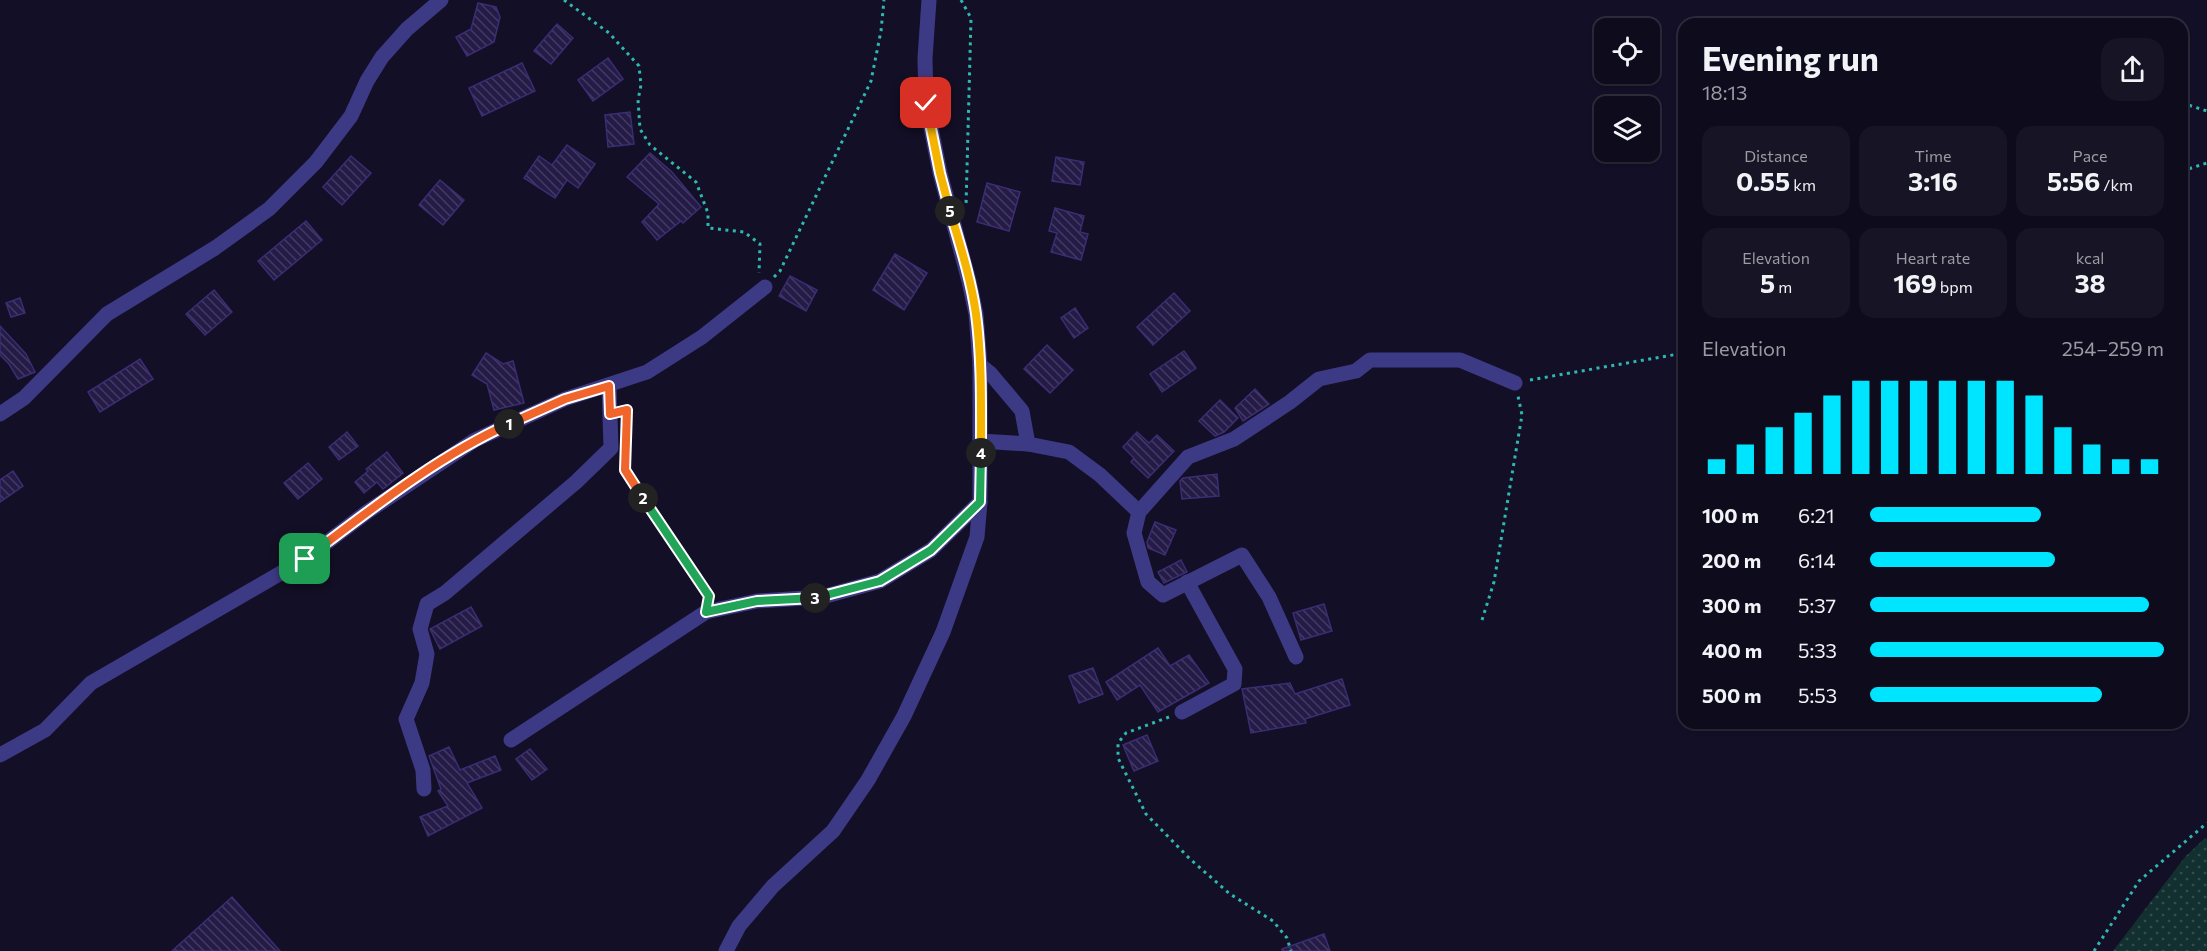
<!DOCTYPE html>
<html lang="en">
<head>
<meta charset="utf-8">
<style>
  :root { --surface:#0e0b1c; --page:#171425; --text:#f1f3f6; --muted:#9b9ba3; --line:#2e2b3b; --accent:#00e5ff }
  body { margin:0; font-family:Commissioner,sans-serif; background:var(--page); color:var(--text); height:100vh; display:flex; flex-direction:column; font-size:22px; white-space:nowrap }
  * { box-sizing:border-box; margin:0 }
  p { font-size:20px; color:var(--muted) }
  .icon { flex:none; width:33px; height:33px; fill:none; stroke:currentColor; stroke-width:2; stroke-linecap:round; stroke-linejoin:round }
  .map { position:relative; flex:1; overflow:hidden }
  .side { position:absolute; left:1678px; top:18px; width:510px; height:711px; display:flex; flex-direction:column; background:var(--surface); border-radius:18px; box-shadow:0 2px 4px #0004,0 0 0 2px var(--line) }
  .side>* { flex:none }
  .controls { position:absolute; left:1594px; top:18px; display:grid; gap:12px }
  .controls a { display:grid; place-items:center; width:66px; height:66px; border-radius:12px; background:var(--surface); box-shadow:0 2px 4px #0004,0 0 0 2px var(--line); font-size:30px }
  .pin { position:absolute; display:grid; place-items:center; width:51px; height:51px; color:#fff; margin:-26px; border-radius:12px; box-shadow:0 3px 9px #0006 }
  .km { position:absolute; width:30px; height:30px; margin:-15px; border-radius:50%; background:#222; color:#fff; font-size:16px; line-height:30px; text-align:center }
  .round { display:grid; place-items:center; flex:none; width:63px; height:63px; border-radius:18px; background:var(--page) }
  .headline { display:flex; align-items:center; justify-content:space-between; height:102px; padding:0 24px }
  h1 { font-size:33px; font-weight:700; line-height:45px }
  .metrics { display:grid; grid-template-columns:repeat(3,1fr); gap:9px; height:102px; padding:6px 24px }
  .metrics div { display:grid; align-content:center; border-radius:15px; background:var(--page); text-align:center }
  .metrics b { font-size:26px; font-weight:700 }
  .metrics small { font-size:16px; font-weight:400 }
  .metrics p { font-size:16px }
  .chart { height:168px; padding:12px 24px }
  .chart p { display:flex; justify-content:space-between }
  .chart svg { width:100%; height:108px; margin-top:6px; stroke:var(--accent); stroke-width:6 }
  ul { padding:0 24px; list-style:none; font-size:20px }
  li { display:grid; grid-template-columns:96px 72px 1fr; align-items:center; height:45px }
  li i { height:15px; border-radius:8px; background:var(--accent) }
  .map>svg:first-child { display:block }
</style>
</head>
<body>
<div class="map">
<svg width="2207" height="951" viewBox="0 0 2207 951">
  <defs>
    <pattern id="grass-dots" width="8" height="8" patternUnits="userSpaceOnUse" patternTransform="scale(1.5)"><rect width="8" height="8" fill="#12302f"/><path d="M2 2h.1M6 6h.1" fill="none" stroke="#344d4e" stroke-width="1.8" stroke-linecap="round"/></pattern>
    <pattern id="building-back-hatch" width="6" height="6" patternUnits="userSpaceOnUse" patternTransform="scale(1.5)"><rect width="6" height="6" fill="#241b47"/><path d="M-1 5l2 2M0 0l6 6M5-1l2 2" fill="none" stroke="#433b63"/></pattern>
  </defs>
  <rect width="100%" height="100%" fill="#130f26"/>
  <!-- grass -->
  <path fill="url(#grass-dots)" d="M2205,838l2,1v112h-94l72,-94z"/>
  <!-- building -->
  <g fill="url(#building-back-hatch)" stroke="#3b2d73" stroke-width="1.5">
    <path d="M478,3l18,4 4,10 -6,25 -27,14 -11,-19 15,-8z"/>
    <path d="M557,24l16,14 -22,26 -17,-13z"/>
    <path d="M608,58l15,21 -30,22 -15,-21z"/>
    <path d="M522,63l13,28 -53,25 -13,-28z"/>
    <path d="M630,112l4,32 -26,3 -3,-32z"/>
    <path d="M567,145l28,19 -17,24 -11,-8 -12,18 -31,-20 15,-22 13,9z"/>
    <path d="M650,153l22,19 29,35 -18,16 -2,-2 -24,19 -15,-18 17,-18 -32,-27z"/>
    <path d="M351,156l20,17 -29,32 -19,-18z"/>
    <path d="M1056,157l28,5 -4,23 -28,-4z"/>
    <path d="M440,180l24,20 -21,25 -24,-20z"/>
    <path d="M987,183l33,9 -11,39 -32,-9z"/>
    <path d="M1055,208l29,8 -4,16 8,2 -7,26 -30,-8 6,-19 -8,-2z"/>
    <path d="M306,221l16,19 -48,40 -16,-19z"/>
    <path d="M895,254l32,19 -23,37 -31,-20z"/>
    <path d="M790,276l27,14 -11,21 -27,-15z"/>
    <path d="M214,290l18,22 -27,23 -19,-21z"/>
    <path d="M1174,293l16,18 -37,34 -16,-18z"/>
    <path d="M20,298l5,15 -14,4 -5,-14z"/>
    <path d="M1075,308l13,20 -14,10 -13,-20z"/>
    <path d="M0,326l26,28 9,18 -17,7 -9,-15 -9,-9z"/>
    <path d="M1047,345l26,25 -23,23 -26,-24z"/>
    <path d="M1184,351l12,17 -34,24 -12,-18z"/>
    <path d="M486,353l17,11 10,-3 11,42 -30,7 -7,-26 -15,-9z"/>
    <path d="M140,359l13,20 -53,33 -12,-20z"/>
    <path d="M1255,389l14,15 -26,17 -8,-13z"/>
    <path d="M1220,400l18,18 -14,14 -9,4 -16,-15z"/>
    <path d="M347,432l11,14 -19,14 -10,-13z"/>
    <path d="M1137,432l12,11 8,-8 17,16 -26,27 -17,-16 3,-4 -11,-11z"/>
    <path d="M387,452l16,21 -20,16 -6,-7 -13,11 -9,-11 13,-11 -2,-2z"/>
    <path d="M308,463l14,16 -24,20 -14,-16z"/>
    <path d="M13,471l10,15 -23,16v-22z"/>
    <path d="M1217,474l2,22 -37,3 -2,-18 3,-3z"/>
    <path d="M1155,522l21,8 -11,25 -17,-7 -1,-6z"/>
    <path d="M1181,560l6,12 -23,11 -6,-11z"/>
    <path d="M1324,604l8,27 -31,9 -8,-27z"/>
    <path d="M471,607l11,19 -42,23 -10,-20z"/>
    <path d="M1158,648l12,18 19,-11 20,28 -51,29 -18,-27 -23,15 -11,-18z"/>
    <path d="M1093,668l10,26 -24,9 -10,-27z"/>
    <path d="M1342,679l8,26 -45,14 1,4 -55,10 -9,-44 48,-6 5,11z"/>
    <path d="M1147,735l11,26 -24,10 -11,-26z"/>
    <path d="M449,747l11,23 35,-14 6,14 -34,13 15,25 -54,28 -8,-19 28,-11 -10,-15 3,-2 -12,-33z"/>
    <path d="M530,749l17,20 -15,11 -16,-21z"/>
    <path d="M232,897l48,54h-108z"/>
    <path d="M1324,934l6,17h-48v-2z"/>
  </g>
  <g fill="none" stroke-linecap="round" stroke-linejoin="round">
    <!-- path -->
    <g stroke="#2fb8b0" stroke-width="3" stroke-dasharray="3 4.5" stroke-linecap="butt">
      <path d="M564,0l45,33 30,33 2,19 -3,15 2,29 10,16 46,37 12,31v15l36,4 16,12 -1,29"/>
      <path d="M961,0l10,18 -5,188"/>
      <path d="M1842,24l-1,-2 8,2"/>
      <path d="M2182,103l25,8"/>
      <path d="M2182,171l25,-8"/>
      <path d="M774,277l6,-6 91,-190 10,-50 3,-31"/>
      <path d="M1530,380l154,-27"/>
      <path d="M626,454l-1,16 29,46 55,80"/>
      <path d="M1482,620l12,-38 28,-167 -4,-19"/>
      <path d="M1169,717l-43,16 -8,10v15l28,56 44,45 40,35 43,27 14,17 4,13"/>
      <path d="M2094,951l45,-70 68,-58"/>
    </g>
    <!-- minor -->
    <g stroke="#3d3a85" stroke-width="15">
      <path d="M980,365l10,8 32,38 6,33 41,8 31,23 39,37 -5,21 14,49 15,13 79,-40 27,42 27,60"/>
      <path d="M0,414l24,-16 83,-84 108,-66 54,-39 47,-47 35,-46 16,-35 15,-24 25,-28 34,-29"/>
      <path d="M980,441l48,3"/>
      <path d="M1139,512l49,-55 46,-18 56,-37 29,-23 37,-8 14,-11h90l55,23"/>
      <path d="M1182,712l52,-28 1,-15 -48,-87"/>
      <path d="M511,740l195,-128 51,-11 65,-4 58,-16 51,-31 49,-48"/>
      <path d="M0,755l45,-25 46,-47 214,-124 62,-47 108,-72 90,-41 82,-27 55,-35 63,-50"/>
      <path d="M424,789l-1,-19 -17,-51 16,-36 5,-29 -7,-25 7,-25 18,-11 131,-111 35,-34 -2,-62"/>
      <path d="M726,951l13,-25 34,-40 60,-55 35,-51 36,-64 39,-84 34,-95 3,-35v-137l-4,-51 -7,-33 -29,-108 -14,-70 -1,-45 4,-58"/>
    </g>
  </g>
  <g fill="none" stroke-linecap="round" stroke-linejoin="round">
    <!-- split-1 casing -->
    <g stroke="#fff" stroke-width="12">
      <path id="split-1" d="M305,559c64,-48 131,-102 204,-135"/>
    </g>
    <!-- split-2 casing -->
    <g stroke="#fff" stroke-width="12">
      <path id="split-2" d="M509,424l56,-25 44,-13 1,28 17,-4 -2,60 18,28"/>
    </g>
    <!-- split-3 casing -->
    <g stroke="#fff" stroke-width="12">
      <path id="split-3" d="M643,498l66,98 -3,16 51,-11 58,-3"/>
    </g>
    <!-- split-4 casing -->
    <g stroke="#fff" stroke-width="12">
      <path id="split-4" d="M815,598l65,-17 51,-31 49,-48 1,-49"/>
    </g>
    <!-- split-5 casing -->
    <g stroke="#fff" stroke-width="12">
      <path id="split-5" d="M950,211c10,34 21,68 26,103 6,46 5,93 5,139"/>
    </g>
    <!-- split-6 casing -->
    <g stroke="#fff" stroke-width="12">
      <path id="split-6" d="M926,103l14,70 10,38"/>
    </g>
    <!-- split-1 -->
    <use href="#split-1" stroke="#f0652b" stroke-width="8"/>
    <!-- split-2 -->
    <use href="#split-2" stroke="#f0652b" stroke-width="8"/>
    <!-- split-3 -->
    <use href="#split-3" stroke="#22a559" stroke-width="8"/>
    <!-- split-4 -->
    <use href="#split-4" stroke="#22a559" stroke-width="8"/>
    <!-- split-5 -->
    <use href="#split-5" stroke="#f5b400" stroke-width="8"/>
    <!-- split-6 -->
    <use href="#split-6" stroke="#f5b400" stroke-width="8"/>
  </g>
</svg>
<div class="controls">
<a><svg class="icon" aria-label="locate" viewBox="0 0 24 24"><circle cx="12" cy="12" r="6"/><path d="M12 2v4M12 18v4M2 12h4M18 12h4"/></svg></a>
<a><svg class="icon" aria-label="layers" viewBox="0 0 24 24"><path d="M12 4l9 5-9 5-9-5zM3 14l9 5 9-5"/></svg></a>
</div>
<div class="pin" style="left:305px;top:559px;background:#1e9e55"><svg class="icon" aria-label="arrive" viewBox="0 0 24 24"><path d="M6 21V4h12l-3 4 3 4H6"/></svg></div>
<div class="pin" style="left:926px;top:103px;background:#d93025"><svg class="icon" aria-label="check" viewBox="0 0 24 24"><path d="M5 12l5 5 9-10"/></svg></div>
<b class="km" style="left:509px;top:424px">1</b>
<b class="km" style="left:643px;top:498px">2</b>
<b class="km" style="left:815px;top:598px">3</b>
<b class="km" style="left:981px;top:453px">4</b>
<b class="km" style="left:950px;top:211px">5</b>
<section class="side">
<div class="headline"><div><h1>Evening run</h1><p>18:13</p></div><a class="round"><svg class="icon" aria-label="share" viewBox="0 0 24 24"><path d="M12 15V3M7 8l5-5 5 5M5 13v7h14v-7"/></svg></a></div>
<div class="metrics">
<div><p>Distance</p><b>0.55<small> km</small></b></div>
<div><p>Time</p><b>3:16</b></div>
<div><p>Pace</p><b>5:56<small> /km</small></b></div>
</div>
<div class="metrics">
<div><p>Elevation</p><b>5<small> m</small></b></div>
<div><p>Heart rate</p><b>169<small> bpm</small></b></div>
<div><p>kcal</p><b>38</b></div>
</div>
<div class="chart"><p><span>Elevation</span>254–259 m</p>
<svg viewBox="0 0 160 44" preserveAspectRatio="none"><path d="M5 44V38M15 44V32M25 44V25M35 44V19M45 44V12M55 44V6M65 44V6M75 44V6M85 44V6M95 44V6M105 44V6M115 44V12M125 44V25M135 44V32M145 44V38M155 44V38"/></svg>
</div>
<ul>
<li><b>100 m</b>6:21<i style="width:58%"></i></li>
<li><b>200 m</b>6:14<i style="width:63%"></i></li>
<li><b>300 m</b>5:37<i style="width:95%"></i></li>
<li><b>400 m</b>5:33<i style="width:100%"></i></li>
<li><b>500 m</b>5:53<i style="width:79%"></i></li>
</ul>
</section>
</div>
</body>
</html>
